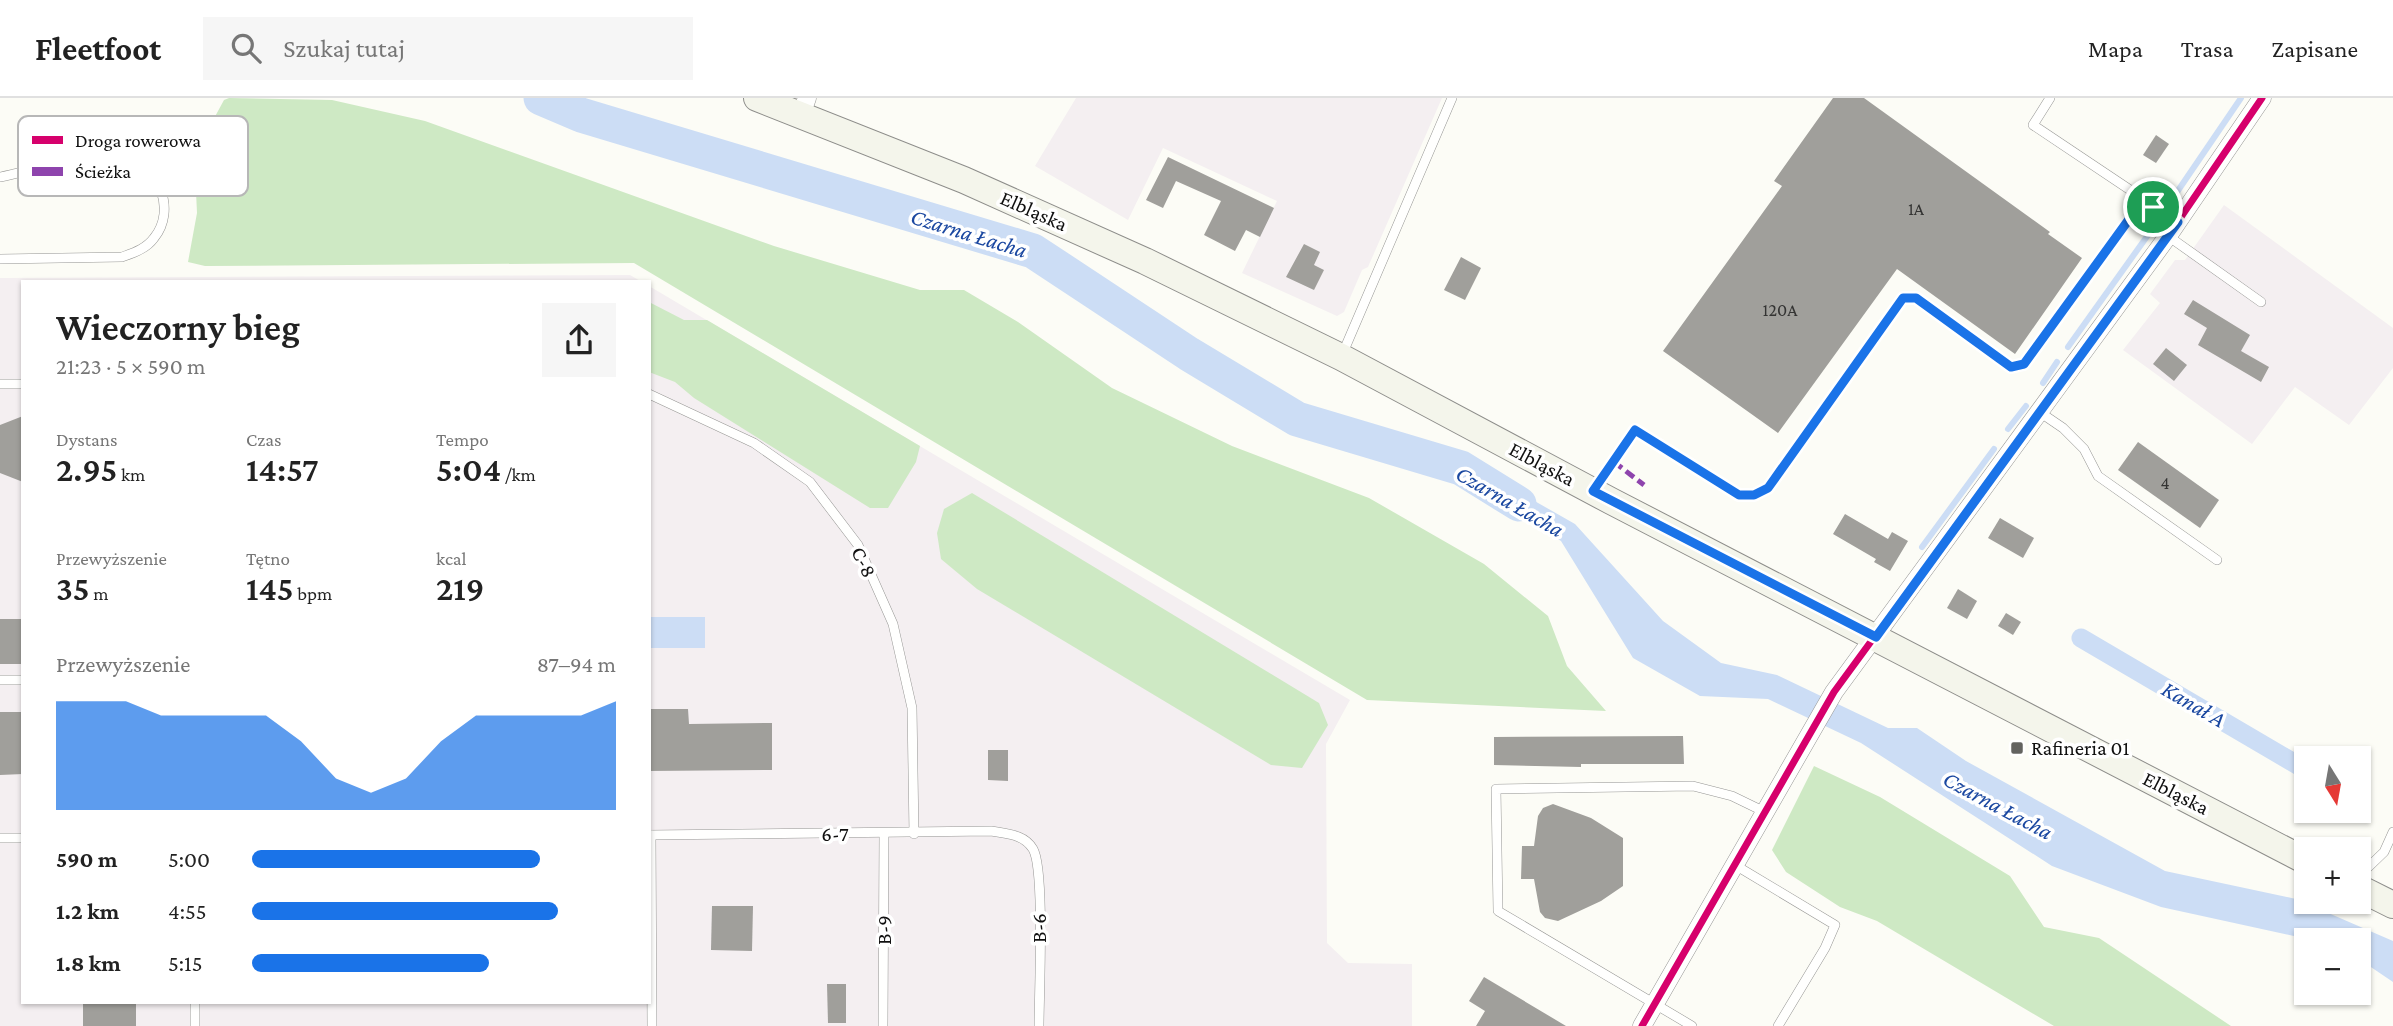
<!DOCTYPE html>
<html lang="pl">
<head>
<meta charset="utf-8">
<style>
  :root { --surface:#fff; --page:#f6f6f6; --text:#222; --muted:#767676; --line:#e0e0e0; --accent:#1a73e8 }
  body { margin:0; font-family:"Crimson Pro",serif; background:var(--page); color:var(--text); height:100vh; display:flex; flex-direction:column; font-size:26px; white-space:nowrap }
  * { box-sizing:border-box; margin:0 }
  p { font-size:23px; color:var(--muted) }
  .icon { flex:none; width:38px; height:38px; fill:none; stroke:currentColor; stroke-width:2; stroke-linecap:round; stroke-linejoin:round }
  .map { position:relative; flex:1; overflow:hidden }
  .details { position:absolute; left:21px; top:182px; width:630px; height:724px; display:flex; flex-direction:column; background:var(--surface); border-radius:0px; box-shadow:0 2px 5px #0004 }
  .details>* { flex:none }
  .needle { width:46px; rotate:169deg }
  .buttons { position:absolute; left:2294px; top:648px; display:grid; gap:14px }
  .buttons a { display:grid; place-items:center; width:77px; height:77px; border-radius:0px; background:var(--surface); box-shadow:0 2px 5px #0004; font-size:35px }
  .pin { position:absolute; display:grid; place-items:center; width:60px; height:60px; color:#fff; margin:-30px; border:4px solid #fff; border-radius:50%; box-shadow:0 2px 7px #0007 }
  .round { display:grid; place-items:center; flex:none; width:74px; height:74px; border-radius:0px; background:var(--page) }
  .summary { display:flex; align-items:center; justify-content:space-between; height:119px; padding:0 35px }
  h1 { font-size:38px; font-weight:600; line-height:52px }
  .metrics { display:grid; grid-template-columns:repeat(3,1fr); gap:10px; height:119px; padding:7px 35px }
  .metrics div { display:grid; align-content:center }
  .metrics b { font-size:35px; font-weight:600 }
  .metrics small { font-size:19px; font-weight:400 }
  .metrics p { font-size:19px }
  .chart { height:196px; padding:14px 35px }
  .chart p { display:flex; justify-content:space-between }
  .chart svg { width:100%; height:126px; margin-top:7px; fill:var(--accent); opacity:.7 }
  ul { padding:0 35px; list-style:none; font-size:23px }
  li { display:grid; grid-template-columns:112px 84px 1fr; align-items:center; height:52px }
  li i { height:18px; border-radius:9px; background:var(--accent) }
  header { display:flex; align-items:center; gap:42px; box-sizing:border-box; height:98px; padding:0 35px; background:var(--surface); border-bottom:2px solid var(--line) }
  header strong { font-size:33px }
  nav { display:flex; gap:38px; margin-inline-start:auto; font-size:24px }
  .search { width:490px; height:63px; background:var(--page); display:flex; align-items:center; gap:18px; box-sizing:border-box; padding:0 24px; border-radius:0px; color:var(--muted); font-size:26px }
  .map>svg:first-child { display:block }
</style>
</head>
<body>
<header>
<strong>Fleetfoot</strong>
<div class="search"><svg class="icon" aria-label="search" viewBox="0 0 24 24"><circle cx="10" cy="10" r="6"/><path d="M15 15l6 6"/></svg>Szukaj tutaj</div>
<nav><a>Mapa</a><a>Trasa</a><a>Zapisane</a></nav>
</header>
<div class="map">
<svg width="2393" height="928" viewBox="0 0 2393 928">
  <rect width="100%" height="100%" fill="#fcfcf6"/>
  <!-- industrial -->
  <g fill="#f4eff1">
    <path d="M1076,0h366l-74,169 -6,3 -18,42 -7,4 -95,-43 35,-72 -114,-53 -35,72 -93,-54z"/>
    <path d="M2224,107l169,123v40l-44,57 -54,-38 -43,57 -129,-94 37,-47 -10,-9 25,-34h10z"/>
    <path d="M630,177l12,7h-619v721h626v-717l701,414 -24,44 1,199 21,20 64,1v62h-1412v-748z"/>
  </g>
  <!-- forest -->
  <g fill="#cee9c4">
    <path d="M229,0l103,2 93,21 349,125 146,44h44l54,32 94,66 120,58 137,52 115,66 64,52 19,50 39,45 -239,-11 -733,-437 -429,3 -17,-4 9,-49 -2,-43 4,-24 25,-46z"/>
    <path d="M649,204l35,18h23l213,126 -4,16 -28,46h-18l-176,-110 -19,-16 -26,-10z"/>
    <path d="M972,395l347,210 9,22 -26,43 -31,-3 -294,-176 -36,-30 -4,-26 7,-24z"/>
    <path d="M1814,668l66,31 130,79 34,51 55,11 132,88h-177l-177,-105 -37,-14 -54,-35 -14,-22z"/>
  </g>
  <!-- water -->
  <g fill="#ccddf5">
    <path d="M1459,378l44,7 72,41 88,97 58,42 56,12 111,53h29l49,33 199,110 131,28 97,42v41l-34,-23v-19h-47l-151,-33 -109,-41 -191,-123 -93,-44 -68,-3 -67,-38 -72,-117z"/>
    <rect x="649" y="519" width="56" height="31"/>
  </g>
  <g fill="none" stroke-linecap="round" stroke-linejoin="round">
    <!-- stream -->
    <g stroke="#ccddf5" stroke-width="6">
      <path d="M2175,97l66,-97"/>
      <path d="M2068,249l85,-119"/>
      <path d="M2043,285l14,-21"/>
      <path d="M2008,331l18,-23"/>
      <path d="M1922,449l72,-98"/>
    </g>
    <!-- canal -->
    <g stroke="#ccddf5" stroke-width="19">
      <path d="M2081,540l225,132"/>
      <path d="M2359,703l2,1"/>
    </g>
    <!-- river -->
    <path stroke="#ccddf5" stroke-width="35" d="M541,0l40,17 452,136 156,103 108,65 164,49 58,36"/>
  </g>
  <!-- building -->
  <g fill="#a09f9b">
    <path d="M1833,0h31l186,134 -2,2 34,24 -67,96 -118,-85 -119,164 -115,-82 119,-165 -8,-5z"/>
    <path d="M2156,37l13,9 -13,19 -13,-8z"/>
    <path d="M1168,59l106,51 -14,29 -14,-7 -11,21 -31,-16 17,-34 -45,-20 -13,27 -17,-8z"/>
    <path d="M1304,146l16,8 -6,13 10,5 -10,20 -28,-13z"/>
    <path d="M1461,159l20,11 -16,32 -21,-10z"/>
    <path d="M2193,202l57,35 -9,16 28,16 -8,15 -63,-37 9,-17 -23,-14z"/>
    <path d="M2166,250l21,17 -13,16 -21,-17z"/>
    <path d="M23,318v66l-23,-9v-48z"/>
    <path d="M2138,344l81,58 -19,28 -82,-58z"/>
    <path d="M1845,416l43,25 4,-7 16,9 -18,30 -16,-9 2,-3 -43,-25z"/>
    <path d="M2000,420l34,20 -11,20 -35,-20z"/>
    <path d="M1958,491l19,12 -10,18 -20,-11z"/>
    <path d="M2006,515l15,9 -8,13 -15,-9z"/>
    <rect x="0" y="521" width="23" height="45"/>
    <path d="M649,611h39l1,15 83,-1v47l-123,1z"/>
    <path d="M0,614h23v62l-23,1z"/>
    <path d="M1683,638l1,28h-103v3l-87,-2v-28z"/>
    <path d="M988,652h20v31l-20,-1z"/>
    <path d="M1553,706l38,14 32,20v48l-22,15 -43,20 -13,-3 -5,-6 -6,-33h-13l1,-33h12l4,-30 5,-8z"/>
    <path d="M712,808h41l-1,45 -41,-1z"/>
    <path d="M1484,879l82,49h-90l9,-15 -16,-10z"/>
    <path d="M827,886h19v39h-18z"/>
    <rect x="83" y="905" width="53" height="23"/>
  </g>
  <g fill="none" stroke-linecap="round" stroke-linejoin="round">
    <!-- lane casing -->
    <g stroke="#969694" stroke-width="10">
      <g id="lane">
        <path d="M2050,0l-17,27 145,97"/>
        <path d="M0,79c38,-8 83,-24 123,-18 36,5 54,51 31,79 -8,11 -21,15 -32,19l-122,2"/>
        <path d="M2168,138l93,66"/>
        <path d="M1342,257l110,-257"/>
        <path d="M0,286h23"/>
        <path d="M649,296l105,49 56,39 48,63 35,79 19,84 2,126"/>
        <path d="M2041,315l22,15 21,21 14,27 119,84"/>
        <path d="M1595,391l40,-59 104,65h15l14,-7 135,-190h13l95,69 13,-3 119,-164"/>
        <path d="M0,582h23"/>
        <path d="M649,737l342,-4c16,3 33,3 42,18 12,20 6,146 6,177"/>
        <path d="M651,737l1,191"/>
        <path d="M0,740h23"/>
        <path d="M1735,767l100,60 -10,23 -47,78"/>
        <path d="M2359,778l25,-24 9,-20"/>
        <path d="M195,905v23"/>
        <path d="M883,928l1,-192"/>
        <path d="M1692,928l-194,-115 -2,-122 197,-3 39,10 33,16"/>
      </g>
    </g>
    <!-- street casing -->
    <g stroke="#969694" stroke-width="19">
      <g id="street">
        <path d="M801,17l6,-17"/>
        <path d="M1642,928l192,-334 334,-456 94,-138"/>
      </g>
    </g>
    <!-- secondary casing -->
    <g stroke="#8d8d8a" stroke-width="28">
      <g id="secondary">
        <path d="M757,0l207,82 181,81 196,96 270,144 695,360"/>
        <path d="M2359,790l34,17"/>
      </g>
    </g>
    <!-- lane -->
    <use href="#lane" stroke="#fffffe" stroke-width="9"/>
    <!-- street -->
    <use href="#street" stroke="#fffffe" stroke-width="18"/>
    <!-- secondary -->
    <use href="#secondary" stroke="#f4f5eb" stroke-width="26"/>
    <!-- quiet -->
    <path stroke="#8e44ad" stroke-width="5" stroke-dasharray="10 5" stroke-linecap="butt" d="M1614,364l30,23"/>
    <!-- cycleway casing -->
    <g stroke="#fff" stroke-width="11">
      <path id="cycleway" d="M1642,928l192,-334 334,-456 94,-138"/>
    </g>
    <!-- cycleway -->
    <use href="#cycleway" stroke="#d6006c" stroke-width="7"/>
  </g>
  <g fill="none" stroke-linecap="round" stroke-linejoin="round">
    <!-- route casing -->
    <g stroke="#fff" stroke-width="14">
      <path id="route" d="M2143,102l35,22 -302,415 -283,-146 42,-61 104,65h15l14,-7 135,-190h13l95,69 13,-3z"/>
    </g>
    <!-- route -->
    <use href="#route" stroke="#1a73e8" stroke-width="9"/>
  </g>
  <!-- markers -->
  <rect fill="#636360" stroke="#fff" stroke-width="2.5" x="2010" y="643" width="14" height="14" rx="3.5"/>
  <g text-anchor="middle" stroke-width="7" stroke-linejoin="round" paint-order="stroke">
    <!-- number labels -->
    <g font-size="18" fill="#343433">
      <text x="1916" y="117">1A</text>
      <text x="1780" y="218">120A</text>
      <text x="2165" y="391">4</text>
    </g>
    <!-- street labels -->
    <g font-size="21" fill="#101010" stroke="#fff">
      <text transform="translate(1034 113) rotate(24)" y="7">Elbląska</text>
      <text transform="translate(1542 366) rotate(28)" y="7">Elbląska</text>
      <text transform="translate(864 464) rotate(64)" y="7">C-8</text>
      <text transform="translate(2176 695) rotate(27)" y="7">Elbląska</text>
      <text x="835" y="743">6-7</text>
      <text transform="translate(1039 830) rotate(-90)" y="7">B-6</text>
      <text transform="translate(884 832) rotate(-90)" y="7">B-9</text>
    </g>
    <!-- poi labels -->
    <g font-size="21" fill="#101010" stroke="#fff" text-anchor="start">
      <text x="2031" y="657">Rafineria 01</text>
    </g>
    <!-- water labels -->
    <g font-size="23" font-style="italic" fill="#1a47a0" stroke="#fff">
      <text transform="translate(969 135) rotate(17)" y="8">Czarna Łacha</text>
      <text transform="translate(1510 403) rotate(30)" y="8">Czarna Łacha</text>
      <text transform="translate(2194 606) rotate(30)" y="8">Kanał A</text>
      <text transform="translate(1998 707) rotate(28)" y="8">Czarna Łacha</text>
    </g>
  </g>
  <!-- legend -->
  <rect x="18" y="18" width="230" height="80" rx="10" fill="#fff" stroke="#b7b7b7" stroke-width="2"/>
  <rect x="32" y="38" width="31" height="8" fill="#d6006c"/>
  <rect x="32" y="69" width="31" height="9" fill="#8e44ad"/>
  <g font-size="19" fill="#101010">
    <text x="75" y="49">Droga rowerowa</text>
    <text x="75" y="80">Ścieżka</text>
  </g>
</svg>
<div class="buttons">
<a><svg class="needle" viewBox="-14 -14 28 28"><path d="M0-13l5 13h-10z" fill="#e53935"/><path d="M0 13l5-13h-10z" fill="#767676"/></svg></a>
<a>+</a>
<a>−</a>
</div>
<div class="pin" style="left:2153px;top:109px;background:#1e9e55"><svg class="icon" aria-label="arrive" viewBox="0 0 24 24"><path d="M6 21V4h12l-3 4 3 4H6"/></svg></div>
<section class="details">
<div class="summary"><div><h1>Wieczorny bieg</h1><p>21:23 · 5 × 590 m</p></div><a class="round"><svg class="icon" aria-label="share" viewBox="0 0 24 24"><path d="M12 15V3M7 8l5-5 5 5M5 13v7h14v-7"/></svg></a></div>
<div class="metrics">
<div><p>Dystans</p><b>2.95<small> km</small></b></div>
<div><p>Czas</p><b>14:57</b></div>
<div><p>Tempo</p><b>5:04<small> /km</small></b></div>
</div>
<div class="metrics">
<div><p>Przewyższenie</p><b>35<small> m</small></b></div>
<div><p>Tętno</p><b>145<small> bpm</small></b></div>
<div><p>kcal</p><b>219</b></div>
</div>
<div class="chart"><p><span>Przewyższenie</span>87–94 m</p>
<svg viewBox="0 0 160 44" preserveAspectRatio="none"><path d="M0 44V6L10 6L20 6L30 11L40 11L50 11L60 11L70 20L80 33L90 38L100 33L110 20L120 11L130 11L140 11L150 11L160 6V44z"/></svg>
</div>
<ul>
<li><b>590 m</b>5:00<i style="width:79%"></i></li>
<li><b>1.2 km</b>4:55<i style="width:84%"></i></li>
<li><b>1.8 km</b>5:15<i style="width:65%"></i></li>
</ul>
</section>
</div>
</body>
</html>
